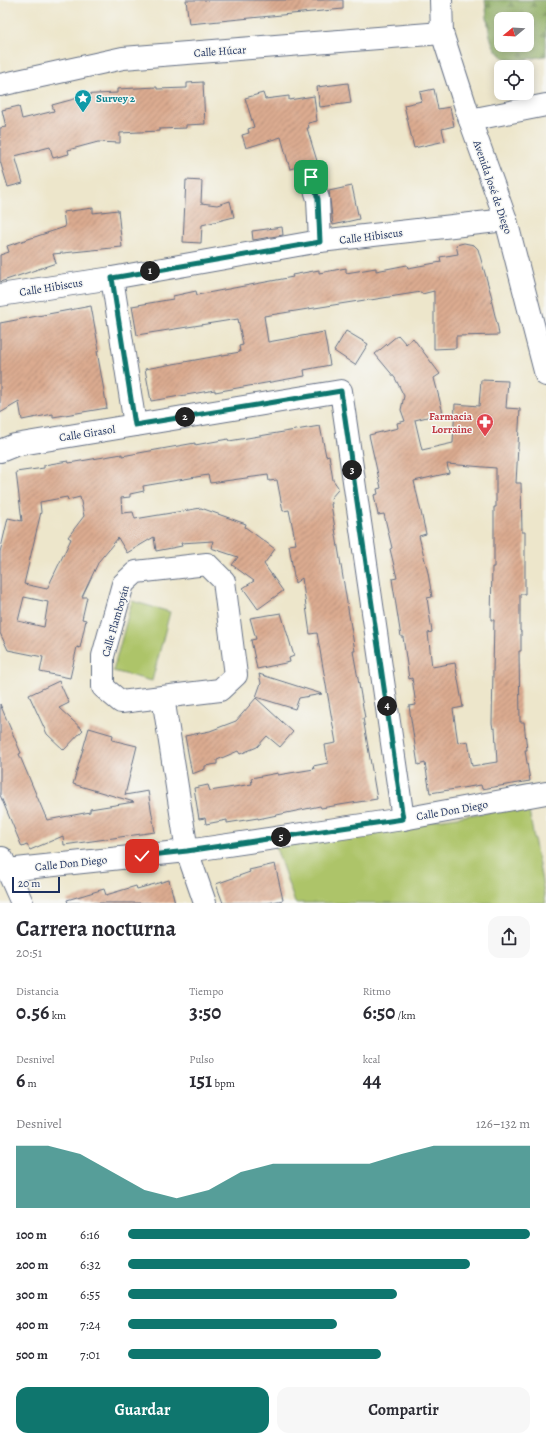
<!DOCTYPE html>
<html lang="es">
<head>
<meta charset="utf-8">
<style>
  :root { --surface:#fff; --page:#f7f7f7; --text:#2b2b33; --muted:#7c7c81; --accent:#0f766e }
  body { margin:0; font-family:Alegreya,serif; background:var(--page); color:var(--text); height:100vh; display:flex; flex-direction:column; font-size:15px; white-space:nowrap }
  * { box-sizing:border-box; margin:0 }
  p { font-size:13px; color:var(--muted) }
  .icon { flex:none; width:22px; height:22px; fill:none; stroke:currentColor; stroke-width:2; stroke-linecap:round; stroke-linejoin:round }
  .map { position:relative; height:903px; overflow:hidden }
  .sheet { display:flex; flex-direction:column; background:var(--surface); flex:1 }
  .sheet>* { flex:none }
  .needle { width:26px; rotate:252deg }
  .buttons { position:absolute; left:494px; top:12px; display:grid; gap:8px }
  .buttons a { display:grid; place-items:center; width:40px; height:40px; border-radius:8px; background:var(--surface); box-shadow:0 2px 10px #0003; font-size:20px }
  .scale { position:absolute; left:12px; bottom:10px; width:48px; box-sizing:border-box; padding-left:4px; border:2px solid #1b2f5e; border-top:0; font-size:11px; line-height:14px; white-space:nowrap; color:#1b2f5e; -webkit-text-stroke:3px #f6f6f2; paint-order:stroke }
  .pin { position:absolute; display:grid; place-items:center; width:34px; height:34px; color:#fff; margin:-17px; border-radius:8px; box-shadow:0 2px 6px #0006 }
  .km { position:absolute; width:20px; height:20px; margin:-10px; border-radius:50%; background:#222; color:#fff; font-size:11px; line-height:20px; text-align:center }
  .round { display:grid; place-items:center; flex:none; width:42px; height:42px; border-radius:12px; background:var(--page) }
  .summary { display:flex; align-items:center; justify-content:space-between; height:68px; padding:0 16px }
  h1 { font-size:22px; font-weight:600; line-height:30px }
  .metrics { display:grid; grid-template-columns:repeat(3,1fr); gap:6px; height:68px; padding:4px 16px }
  .metrics div { display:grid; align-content:center }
  .metrics b { font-size:20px; font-weight:600 }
  .metrics small { font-size:11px; font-weight:400 }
  .metrics p { font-size:11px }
  .chart { height:112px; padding:8px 16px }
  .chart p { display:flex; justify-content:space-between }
  .chart svg { width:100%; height:72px; margin-top:4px; fill:var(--accent); opacity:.7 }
  .cta { display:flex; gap:8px; margin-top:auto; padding:8px 16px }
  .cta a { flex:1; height:46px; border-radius:12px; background:var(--accent); color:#fff; font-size:16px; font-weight:600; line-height:46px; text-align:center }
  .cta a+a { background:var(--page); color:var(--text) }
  ul { padding:0 16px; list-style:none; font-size:13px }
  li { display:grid; grid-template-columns:64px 48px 1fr; align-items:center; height:30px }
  li i { height:10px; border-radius:5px; background:var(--accent) }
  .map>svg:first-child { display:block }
</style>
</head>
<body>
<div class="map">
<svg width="546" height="903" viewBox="0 0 546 903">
  <defs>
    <pattern id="forest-firs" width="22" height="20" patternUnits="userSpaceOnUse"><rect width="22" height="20" fill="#8aaa5d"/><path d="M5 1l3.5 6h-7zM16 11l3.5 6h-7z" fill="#708b50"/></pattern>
    <pattern id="building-hatch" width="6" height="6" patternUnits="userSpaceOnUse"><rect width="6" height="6" fill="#dbab90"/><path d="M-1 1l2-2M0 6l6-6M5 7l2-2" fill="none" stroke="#b18c79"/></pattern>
  </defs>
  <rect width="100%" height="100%" fill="#f6f6f2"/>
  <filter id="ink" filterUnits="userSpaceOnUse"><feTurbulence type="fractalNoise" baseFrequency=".025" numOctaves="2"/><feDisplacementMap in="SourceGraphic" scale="8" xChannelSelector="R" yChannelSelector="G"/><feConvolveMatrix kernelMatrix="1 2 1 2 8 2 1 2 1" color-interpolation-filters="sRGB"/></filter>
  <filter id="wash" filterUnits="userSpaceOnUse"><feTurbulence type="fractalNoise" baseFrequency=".012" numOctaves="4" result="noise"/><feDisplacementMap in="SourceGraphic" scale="16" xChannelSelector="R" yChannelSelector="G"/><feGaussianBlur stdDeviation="0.9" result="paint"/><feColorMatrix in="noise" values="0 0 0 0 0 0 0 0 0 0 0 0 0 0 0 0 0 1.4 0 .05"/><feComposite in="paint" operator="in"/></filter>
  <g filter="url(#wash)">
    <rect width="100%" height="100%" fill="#ede6cb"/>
    <!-- forest -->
    <path fill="url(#forest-firs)" stroke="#526c5e" fill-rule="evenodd" d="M485,0h61v56c-10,1 -25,5 -34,4 -25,-2 -24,-41 -27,-60zM501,19h26v26h-26z"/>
    <!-- park -->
    <g fill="#adc469" stroke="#647a64">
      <path d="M132,601l38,11 -18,69 -39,-10z"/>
      <path d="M528,806l18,97h-251l-20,-58z"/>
    </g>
    <g id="blocks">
      <!-- building -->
      <g fill="url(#building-hatch)" fill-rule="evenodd">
        <path d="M186,0h157v9l-154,15z"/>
        <path d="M203,82l2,42 -19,1v3l-27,1v2l-39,2v10l-22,-1 -30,8 1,4 -16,4 -3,-11 -35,9 8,27 -15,4 -8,-26v-33l6,-1 -4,-17 17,-4 3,13 32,-8 -2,-6 26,-7 -1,-3 40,-2v-4l40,-2v2l30,-1v-5z"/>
        <path d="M348,83l3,20 -31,4 -3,-20z"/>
        <path d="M434,89l4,20 12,-2 4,19 -12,3 3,12 -31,7 -10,-43 18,-4 -2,-9z"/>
        <path d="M263,93l2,6 24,-3v4l25,-4 3,25 -9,2 1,5h-2l10,33 -27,8 -9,-32 -35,11 -4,-13 7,-2 -1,-4 6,-2 -9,-29z"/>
        <path d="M186,180l16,1 -1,22 16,2 13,-4 4,16 -32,8 -1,18 -18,-1z"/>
        <path d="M352,186l7,33 -26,6 -4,-34z"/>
        <path d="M93,208v5l25,-3 4,37 -69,7 3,9 -56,19v-27l9,-3 -2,-6 58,-19 -2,-15z"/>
        <path d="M282,227l1,8 -30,5 -1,-9z"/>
        <path d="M464,243l10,2 4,4 14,49 -1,1 7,29 1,7 -43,1v12l-22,1v-58l-12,3 -1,-2 -57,9 1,-1 -101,16 4,26 56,-10 6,33 -26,5 1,6 -90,16v-2l-64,11 -6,-32 95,-17 -1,-6 4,-1 -5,-26 -101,16 -5,-29 41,-7v-3l23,-5 1,4 42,-8 54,-10 -1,-2 27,-5v3l27,-5v5l30,-5v3l31,-6 1,3 33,-6 -1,-5 18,-3 -2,-9z"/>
        <path d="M91,306l8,44 -2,1 10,57 -54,9v-3l-31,6 -3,-18 -19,11v-90z"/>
        <path d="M346,331l22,13 -13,21 -21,-14z"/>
        <path d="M398,335l8,9 7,-6 27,36 -6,4 9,35 -28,7 7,30 31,-7 2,-39 24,2 2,-26 27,1 -2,27 14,1 -4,74h5l1,49h3v62h-5v37h1v20h-2l1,71h4l3,28h-2l5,31 -48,8 -1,-4 -51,8 -5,-30 -7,2 -9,-59 7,-1 -4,-27 -3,1 -6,-42h-2l-9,-58 5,-1 -7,-29 2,-1 -8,-34 -6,1 -4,-20 4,-1 -1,-5 4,-1 -12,-53 29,-7 -1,-5 8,-2 -4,-11 3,-14 -9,-18 -20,-24zM447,464l49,4v39h-2v60h-2l-1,53h3l-2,103 1,6 2,-1 2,34 -25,4 -4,-25 -10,2 -5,-34 10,-2 -8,-44 -23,4 -4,-34 4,-1 -5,-34 5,-1 -4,-24 -9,-37 7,-2 -12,-53 35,-8z"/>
        <path d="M320,426l6,30 3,-1 4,25 5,7 -1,4 -6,7 1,6h-1l20,123 4,24h-2l12,67h-2l14,81 -56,9 -1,-2 -62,13v-1l-31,5v-3l-21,4 -1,-6 -6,1 -5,-31 14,-3 2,6 42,-7 -1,-6 27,-5v2l36,-6 -1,-3 15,-3 -3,-18 11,-2 -19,-110 -7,1 -8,-56 -7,5 -6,-38 7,-1 -7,-34 -6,1 -6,-31 -8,1 -1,-6 -58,8 -2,-8 -65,11 1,5 -14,3v3l-9,1 1,15 11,-1 2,7 66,-11 45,16 -1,3 30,22 -11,15 19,27 -25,18 -15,-21 11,-7 -22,-16 6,-8 -27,-9 2,-7 -32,2 1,3 -26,5 -2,-14 -27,16 -9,-15 -19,23 -17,36h5l-5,22 4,1 -6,28 -3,-1 -7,31 -30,-6 3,-15 -35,-7 -8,-17v-81l8,-34 14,3 -6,-49 28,-4v-3l24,-4 1,2 53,-9v2l73,-13v2l33,-6 1,2zM67,497l1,3 12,-3 4,19 -16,21 3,2 -24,50 -23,-5 17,-72 -1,-10zM24,597l24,5 -4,25 -26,-6z"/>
        <path d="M281,613l13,43 -5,2 1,4 -33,7 -6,-29 5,-1 -6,-21z"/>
        <path d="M259,674l63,20 -23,4 -4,11 -39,-12 5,-14z"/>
        <path d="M59,681l10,22 -10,5 24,22 -19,20 -17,-16 -18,-39z"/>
        <path d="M256,698l37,34 -13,15 -13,-11 -10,11 -17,7 -2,-3 -21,9v4l-12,2v3l-13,5 -7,-38 25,-5 26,-10z"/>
        <path d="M0,704l21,49 -2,1 28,66 43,-8v-3l44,-7 -61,-18 16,-56 24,7 -1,5 25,6 -12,49 23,-4 7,41 -91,13 -1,-9 -33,14 -3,-5 -5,2 -22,-52z"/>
        <path d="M275,864l8,36 -15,3h-45l-7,-19 34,-12 -1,-2z"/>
        <path d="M169,880l6,23h-107l-1,-3 37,-11 2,6 30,-9 1,3z"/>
      </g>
    </g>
  </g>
  <g filter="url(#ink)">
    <use href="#blocks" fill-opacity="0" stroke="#646f84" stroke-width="1"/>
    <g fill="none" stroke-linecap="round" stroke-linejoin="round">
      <!-- minor casing -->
      <g stroke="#646f84" stroke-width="24">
        <g id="minor">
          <path d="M441,0l1,33 28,87 36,100 40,155"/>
          <path d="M0,85l123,-27 319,-25"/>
          <path d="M470,120l76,-15"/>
          <path d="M311,177l7,22 2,42"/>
          <path d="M112,278l23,147"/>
          <path d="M0,295l112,-17 208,-37 186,-21"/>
          <path d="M0,451l15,-6 326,-54 62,428"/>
          <path d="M207,564l17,17 12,94 -16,15 -99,12 -18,-15v-31l20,-72 13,-12z"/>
          <path d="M163,697l24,154 18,52"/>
          <path d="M2,858l20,45"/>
          <path d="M0,868l7,2 180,-19 216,-32 143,-26"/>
        </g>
      </g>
      <!-- minor -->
      <use href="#minor" stroke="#fff" stroke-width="22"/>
    </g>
  </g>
  <g fill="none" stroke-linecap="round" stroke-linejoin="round" filter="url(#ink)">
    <!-- route casing -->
    <g stroke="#fff" stroke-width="8">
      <path id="route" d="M142,856l45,-5 216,-32 -62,-428 -206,34 -23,-147 208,-36 -2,-43 -7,-22"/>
    </g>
    <!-- route -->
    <use href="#route" stroke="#0f766e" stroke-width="5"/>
  </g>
  <!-- icons -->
  <defs>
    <g id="sight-pin" transform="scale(0.9)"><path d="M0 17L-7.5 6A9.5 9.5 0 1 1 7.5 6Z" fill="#0f9aa8" stroke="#f6f6f2"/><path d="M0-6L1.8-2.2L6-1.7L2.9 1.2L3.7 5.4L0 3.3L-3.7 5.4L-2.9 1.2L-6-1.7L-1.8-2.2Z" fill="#fff"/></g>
    <g id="pharmacy-pin" transform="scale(0.9)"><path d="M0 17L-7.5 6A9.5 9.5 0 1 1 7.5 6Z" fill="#e0444e" stroke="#f6f6f2"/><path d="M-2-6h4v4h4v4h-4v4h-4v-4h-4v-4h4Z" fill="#fff"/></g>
  </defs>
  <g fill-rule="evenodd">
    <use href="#sight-pin" x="83" y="98"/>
    <use href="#pharmacy-pin" x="485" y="422"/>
  </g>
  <g text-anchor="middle" stroke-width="3" stroke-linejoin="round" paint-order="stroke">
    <!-- street labels -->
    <g font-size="11" fill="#1b2f5e" stroke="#f6f6f2">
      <text transform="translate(220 51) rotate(-4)" y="4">Calle Húcar</text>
      <text transform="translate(493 187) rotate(71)" y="4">Avenida José de Diego</text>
      <text transform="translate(371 236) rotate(-7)" y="4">Calle Hibiscus</text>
      <text transform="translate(51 287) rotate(-9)" y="4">Calle Hibiscus</text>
      <text transform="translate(87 433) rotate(-9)" y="4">Calle Girasol</text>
      <text transform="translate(115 621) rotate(-74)" y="4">Calle Flamboyán</text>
      <text transform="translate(452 810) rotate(-10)" y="4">Calle Don Diego</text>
      <text transform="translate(71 863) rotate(-6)" y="4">Calle Don Diego</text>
    </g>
    <!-- culture labels -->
    <g font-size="11" font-weight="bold" fill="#0d838f" stroke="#f6f6f2" text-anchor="start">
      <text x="96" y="102">Survey 2</text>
    </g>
    <!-- health labels -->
    <g font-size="11" font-weight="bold" fill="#be3a42" stroke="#f6f6f2" text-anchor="end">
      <text x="472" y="420">Farmacia<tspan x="472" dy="13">Lorraine</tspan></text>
    </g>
  </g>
</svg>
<div class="buttons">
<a><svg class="needle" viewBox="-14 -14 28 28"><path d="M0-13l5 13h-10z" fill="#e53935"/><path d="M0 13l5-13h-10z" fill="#7c7c81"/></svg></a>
<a><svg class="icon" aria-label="locate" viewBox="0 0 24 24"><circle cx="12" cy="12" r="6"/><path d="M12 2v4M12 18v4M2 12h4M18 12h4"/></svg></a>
</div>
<div class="scale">20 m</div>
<div class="pin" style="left:311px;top:177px;background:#1e9e55"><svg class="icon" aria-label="arrive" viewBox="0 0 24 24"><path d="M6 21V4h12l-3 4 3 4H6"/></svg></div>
<div class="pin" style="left:142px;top:856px;background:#d93025"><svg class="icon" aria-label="check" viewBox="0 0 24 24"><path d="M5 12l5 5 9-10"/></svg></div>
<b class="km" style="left:150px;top:271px">1</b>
<b class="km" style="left:185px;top:417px">2</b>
<b class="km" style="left:352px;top:470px">3</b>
<b class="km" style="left:387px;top:706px">4</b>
<b class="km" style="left:281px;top:837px">5</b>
</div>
<section class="sheet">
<div class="summary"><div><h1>Carrera nocturna</h1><p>20:51</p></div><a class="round"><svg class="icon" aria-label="share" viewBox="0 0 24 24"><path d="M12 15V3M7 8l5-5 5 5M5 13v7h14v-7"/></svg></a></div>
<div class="metrics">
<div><p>Distancia</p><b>0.56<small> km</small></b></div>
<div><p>Tiempo</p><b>3:50</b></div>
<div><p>Ritmo</p><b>6:50<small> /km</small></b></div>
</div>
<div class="metrics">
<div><p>Desnivel</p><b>6<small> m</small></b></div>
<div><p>Pulso</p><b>151<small> bpm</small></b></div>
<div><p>kcal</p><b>44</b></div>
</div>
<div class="chart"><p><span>Desnivel</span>126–132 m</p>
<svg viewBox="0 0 160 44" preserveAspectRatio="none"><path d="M0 44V6L10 6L20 11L30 22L40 33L50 38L60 33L70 22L80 17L90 17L100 17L110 17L120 11L130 6L140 6L150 6L160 6V44z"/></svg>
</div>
<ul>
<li><b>100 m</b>6:16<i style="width:100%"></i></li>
<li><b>200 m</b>6:32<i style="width:85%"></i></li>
<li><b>300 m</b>6:55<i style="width:67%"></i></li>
<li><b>400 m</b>7:24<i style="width:52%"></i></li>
<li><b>500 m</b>7:01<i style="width:63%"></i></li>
</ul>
<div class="cta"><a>Guardar</a><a>Compartir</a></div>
</section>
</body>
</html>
